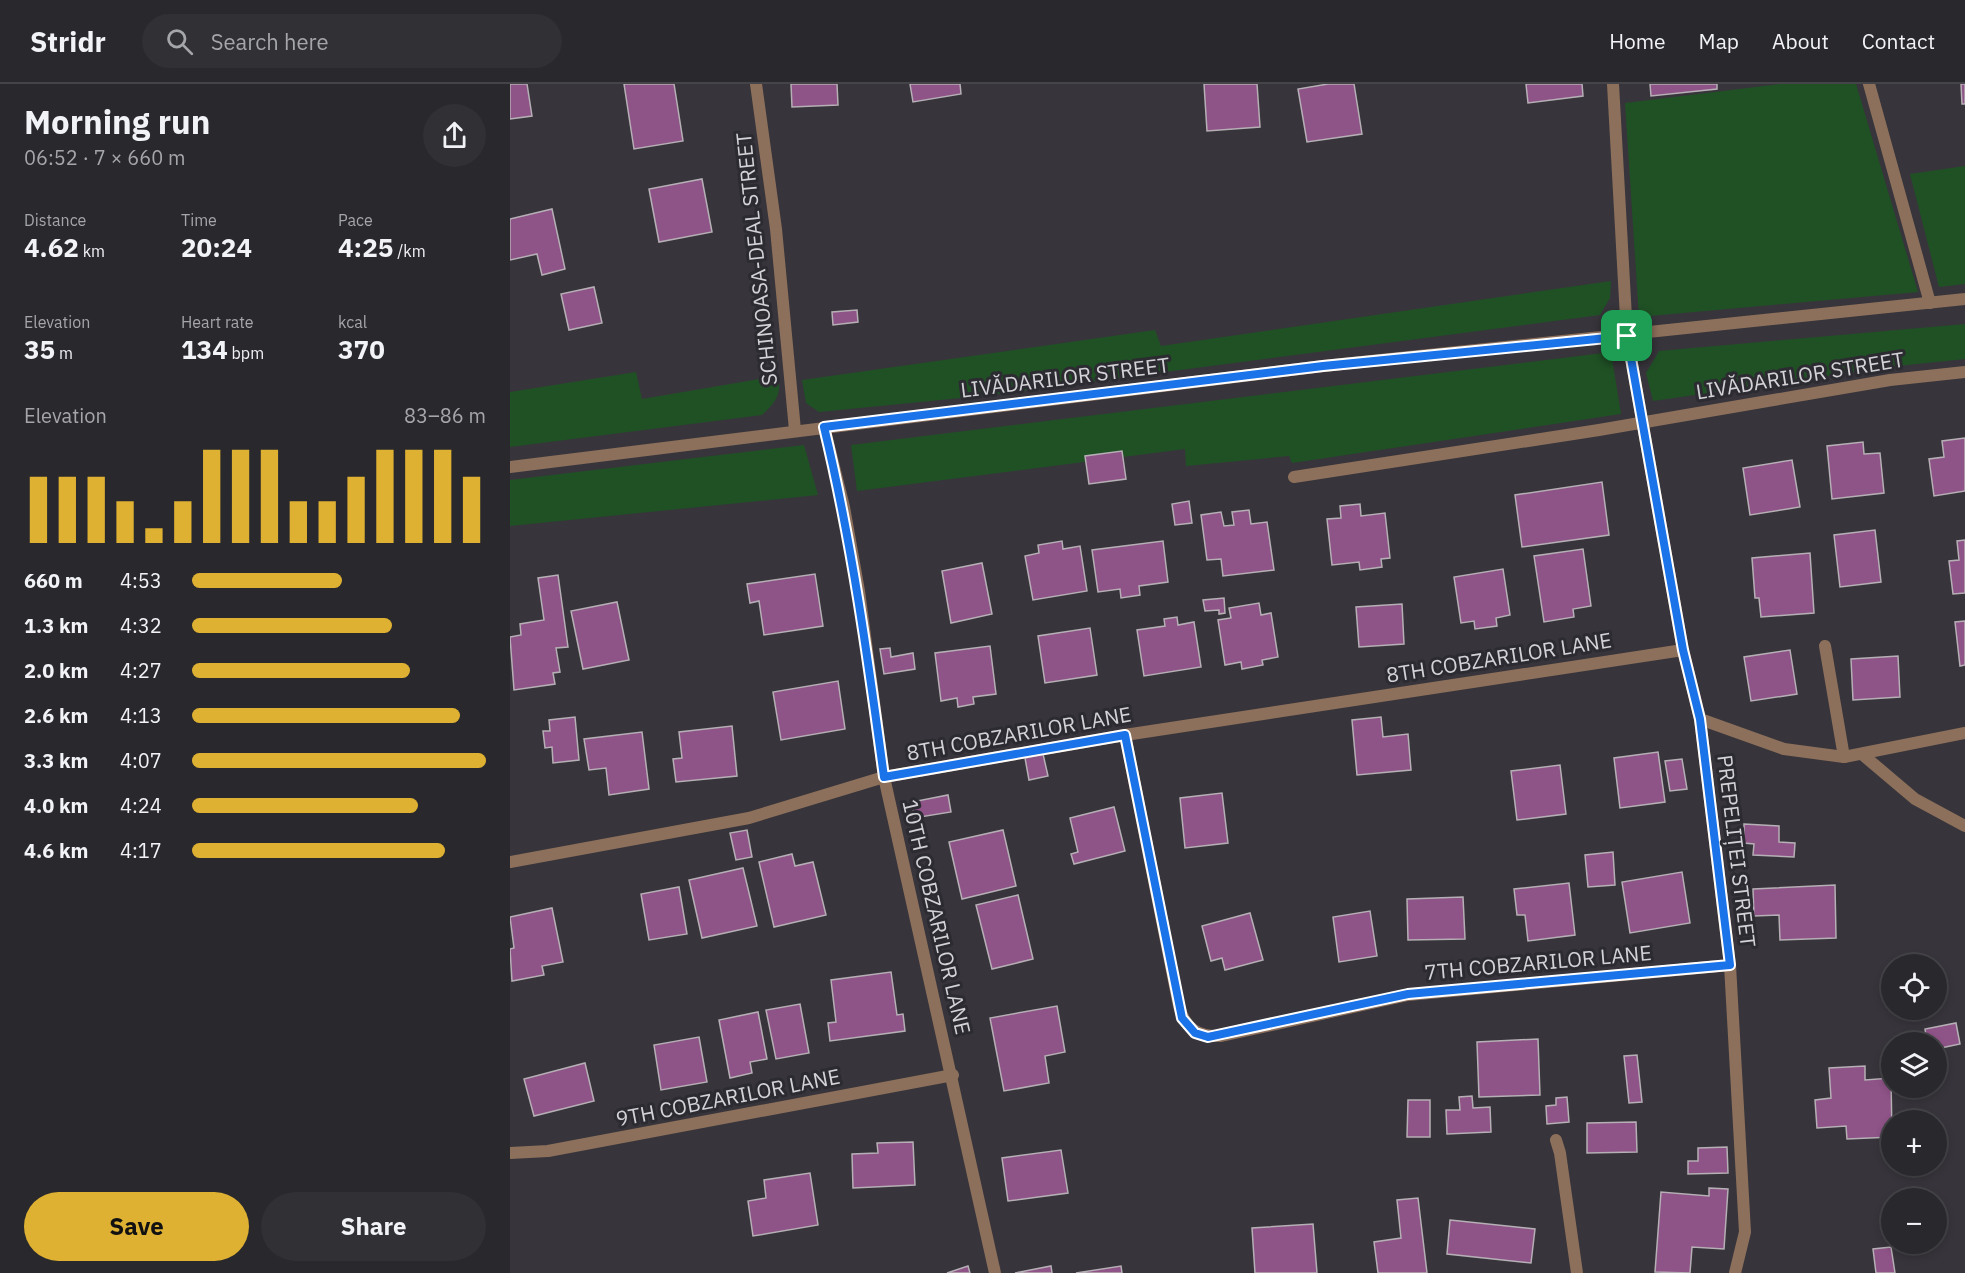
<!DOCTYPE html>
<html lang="en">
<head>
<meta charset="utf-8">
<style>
  :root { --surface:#29282c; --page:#313034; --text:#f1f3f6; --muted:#a5a6a9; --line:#454448; --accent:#deb133 }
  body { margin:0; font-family:"IBM Plex Sans",sans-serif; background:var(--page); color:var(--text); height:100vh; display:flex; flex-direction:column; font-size:22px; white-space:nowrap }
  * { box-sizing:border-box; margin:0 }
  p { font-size:20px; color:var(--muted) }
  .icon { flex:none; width:33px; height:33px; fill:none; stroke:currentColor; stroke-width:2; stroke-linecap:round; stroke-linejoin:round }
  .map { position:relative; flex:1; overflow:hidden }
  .drawer { display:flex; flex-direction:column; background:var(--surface); width:510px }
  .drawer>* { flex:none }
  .tools { position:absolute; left:1371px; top:870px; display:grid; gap:12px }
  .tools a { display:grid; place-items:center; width:66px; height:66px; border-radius:50%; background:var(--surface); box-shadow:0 3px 9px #0003,0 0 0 2px var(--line); font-size:30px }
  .pin { position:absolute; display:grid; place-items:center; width:51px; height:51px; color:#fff; margin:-26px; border-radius:12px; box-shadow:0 3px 9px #0006 }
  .round { display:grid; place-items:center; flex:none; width:63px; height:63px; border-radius:32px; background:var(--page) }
  .overview { display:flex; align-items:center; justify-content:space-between; height:102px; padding:0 24px }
  h1 { font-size:33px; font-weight:800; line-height:45px }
  .metrics { display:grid; grid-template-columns:repeat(3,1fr); gap:9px; height:102px; padding:6px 24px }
  .metrics div { display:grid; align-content:center }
  .metrics b { font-size:26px; font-weight:800 }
  .metrics small { font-size:16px; font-weight:400 }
  .metrics p { font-size:16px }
  .chart { height:168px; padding:12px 24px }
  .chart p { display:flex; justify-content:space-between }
  .chart svg { width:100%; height:108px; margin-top:6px; stroke:var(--accent); stroke-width:6 }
  .primary-button { display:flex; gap:12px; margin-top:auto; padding:12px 24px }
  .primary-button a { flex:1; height:69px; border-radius:36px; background:var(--accent); color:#111; font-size:24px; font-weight:800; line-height:69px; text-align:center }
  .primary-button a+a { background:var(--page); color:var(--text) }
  ul { padding:0 24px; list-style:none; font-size:20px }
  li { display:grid; grid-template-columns:96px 72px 1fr; align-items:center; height:45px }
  li i { height:15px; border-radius:8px; background:var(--accent) }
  header { display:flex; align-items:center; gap:36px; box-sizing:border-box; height:84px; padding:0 30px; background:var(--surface); border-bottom:2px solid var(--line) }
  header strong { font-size:28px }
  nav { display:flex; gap:33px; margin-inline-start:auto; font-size:21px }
  .search { width:420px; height:54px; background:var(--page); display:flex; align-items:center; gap:15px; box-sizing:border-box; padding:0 21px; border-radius:33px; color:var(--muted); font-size:22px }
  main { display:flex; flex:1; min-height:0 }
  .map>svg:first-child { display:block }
</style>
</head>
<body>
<header>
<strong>Stridr</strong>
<div class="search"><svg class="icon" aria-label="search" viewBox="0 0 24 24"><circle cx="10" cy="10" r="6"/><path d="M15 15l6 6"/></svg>Search here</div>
<nav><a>Home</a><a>Map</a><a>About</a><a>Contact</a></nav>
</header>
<main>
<section class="drawer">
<div class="overview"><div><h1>Morning run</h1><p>06:52 · 7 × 660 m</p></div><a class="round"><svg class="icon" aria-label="share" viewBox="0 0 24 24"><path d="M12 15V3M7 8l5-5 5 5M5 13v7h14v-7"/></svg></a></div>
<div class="metrics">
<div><p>Distance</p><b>4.62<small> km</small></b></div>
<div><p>Time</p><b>20:24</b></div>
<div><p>Pace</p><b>4:25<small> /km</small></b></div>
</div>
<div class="metrics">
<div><p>Elevation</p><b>35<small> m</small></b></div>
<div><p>Heart rate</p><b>134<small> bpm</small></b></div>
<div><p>kcal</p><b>370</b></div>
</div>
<div class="chart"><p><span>Elevation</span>83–86 m</p>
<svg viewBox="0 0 160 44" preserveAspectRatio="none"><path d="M5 44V17M15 44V17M25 44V17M35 44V27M45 44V38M55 44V27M65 44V6M75 44V6M85 44V6M95 44V27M105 44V27M115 44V17M125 44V6M135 44V6M145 44V6M155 44V17"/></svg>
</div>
<ul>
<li><b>660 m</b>4:53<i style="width:51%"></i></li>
<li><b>1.3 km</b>4:32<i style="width:68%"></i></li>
<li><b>2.0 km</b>4:27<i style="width:74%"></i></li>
<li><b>2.6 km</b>4:13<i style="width:91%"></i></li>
<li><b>3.3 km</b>4:07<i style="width:100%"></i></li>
<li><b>4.0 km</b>4:24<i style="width:77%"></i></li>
<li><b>4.6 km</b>4:17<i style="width:86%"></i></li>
</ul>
<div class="primary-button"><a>Save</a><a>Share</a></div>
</section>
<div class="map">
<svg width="1455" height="1189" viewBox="0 0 1455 1189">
  <rect width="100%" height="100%" fill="#37353b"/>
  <!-- green -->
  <g fill="#205125">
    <path d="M1271,0h75l62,208 -279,25 -14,-214z"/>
    <path d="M1455,82v118l-26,3 -29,-113z"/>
    <path d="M1101,197l-1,17 -10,17 -619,81 -162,16 -13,-9 -4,-23 353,-50 6,16z"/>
    <path d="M1455,240v35l-77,8 -235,34 -7,-28 13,-22z"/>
    <path d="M1101,268l10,62 -329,49 -3,-7 -103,10 -1,-17 -328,42 -6,-46z"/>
    <path d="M126,288l6,27 136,-23c4,19 -3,27 -16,39l-252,32v-55z"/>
    <path d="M294,361l14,50 -308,31v-46z"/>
  </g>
  <!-- building -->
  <g fill="#8e5387" stroke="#b6afb5" stroke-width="1.5">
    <path d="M0,0h17l5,32 -22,3z"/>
    <path d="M114,0h50l9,57 -49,8z"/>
    <path d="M281,0h46l1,21 -46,2z"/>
    <path d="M400,0h50l1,10 -48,8z"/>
    <path d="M694,0h53l3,43 -53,4z"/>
    <path d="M818,0h26l8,50 -55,8 -9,-53z"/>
    <path d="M1016,0h56l1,12 -55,7z"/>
    <path d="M1140,0h67v5l-66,7z"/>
    <path d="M1451,0h4v20h-3z"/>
    <path d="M192,95l10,53 -53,10 -10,-53z"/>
    <path d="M42,125l13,60 -23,6 -5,-21 -27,6v-41z"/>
    <path d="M84,203l8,36 -33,7 -8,-36z"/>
    <path d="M347,226l1,12 -25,3 -1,-13z"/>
    <path d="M1455,354v53l-31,5 -5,-37 15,-2 -2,-16z"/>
    <path d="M1353,358l1,12 16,-1 4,40 -52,6 -5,-53z"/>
    <path d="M612,367l4,28 -37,5 -4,-28z"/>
    <path d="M1282,376l8,47 -50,8 -7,-47z"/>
    <path d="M1092,398l7,53 -87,12 -7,-52z"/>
    <path d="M679,417l3,22 -17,2 -3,-21z"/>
    <path d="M850,420l1,12 24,-3 5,45 -9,1 1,8 -22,3 -1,-8 -27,3 -5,-46 14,-1 -1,-12z"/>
    <path d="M739,426l2,14 16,-2 7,48 -51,6 -2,-17 -14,1 -6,-45 20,-3 3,14 10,-1 -2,-13z"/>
    <path d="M1365,446l6,52 -41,5 -6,-52z"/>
    <path d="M1455,456v53l-12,1 -4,-33 10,-1 -2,-19z"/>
    <path d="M552,457l1,8 17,-3 7,45 -54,9 -8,-44 14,-3 -1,-8z"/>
    <path d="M653,457l5,41 -29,4 1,9 -19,3 -1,-9 -22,3 -6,-42z"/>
    <path d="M1073,465l8,57 -18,3 1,8 -30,5 -10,-66z"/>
    <path d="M1300,469l4,60 -53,4 -2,-19h-4l-3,-40z"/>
    <path d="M472,479l10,51 -41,9 -9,-52z"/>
    <path d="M993,485l7,46 -14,3 1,8 -22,3 -1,-8 -13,2 -7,-46z"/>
    <path d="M305,490l8,52 -59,9 -5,-34 -9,2 -3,-19z"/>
    <path d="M48,491l10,72 -12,1 4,24 -7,1 2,11 -41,6 -4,-53 11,-2 -1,-11 24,-4 -6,-42z"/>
    <path d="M714,514l1,15 -6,1v-4l-14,1 -2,-11z"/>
    <path d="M107,518l12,58 -46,9 -12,-58z"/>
    <path d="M749,519l2,12 10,-2 7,44 -16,3 1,5 -21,4 -1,-7 -16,3 -7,-45 13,-2 -2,-10z"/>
    <path d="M892,520l2,40 -45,3 -3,-40z"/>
    <path d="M667,533l1,8 16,-3 7,45 -57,9 -7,-46 28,-4 -1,-7z"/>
    <path d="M1455,537v44l-5,1 -5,-44z"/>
    <path d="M580,544l7,47 -52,8 -7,-47z"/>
    <path d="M480,562l6,48 -23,3 1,7 -16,3 -1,-9 -16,3 -6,-48z"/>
    <path d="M380,564l1,9 22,-4 2,16 -31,5 -4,-25z"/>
    <path d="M1280,566l7,44 -46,7 -7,-44z"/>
    <path d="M1388,572l2,41 -47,3 -2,-41z"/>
    <path d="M328,597l7,48 -64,11 -8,-48z"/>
    <path d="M65,633l4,43 -26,3 -1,-16 -7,1 -2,-17h7l-1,-11z"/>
    <path d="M871,633l2,20 25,-3 3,36 -54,5 -5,-55z"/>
    <path d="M222,642l5,50 -61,6 -3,-23 9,-1 -3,-26z"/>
    <path d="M132,648l7,57 -40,6 -3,-27 -17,2 -5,-31z"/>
    <path d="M1148,668l7,50 -45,6 -6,-50z"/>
    <path d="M533,670l5,22 -19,4 -4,-22z"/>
    <path d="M1172,675l5,30 -17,2 -5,-30z"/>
    <path d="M1050,681l6,49 -49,6 -6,-49z"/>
    <path d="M712,709l6,50 -43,5 -5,-50z"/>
    <path d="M438,711l3,17 -37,6 -2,-16z"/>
    <path d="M604,723l11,44 -51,13 -3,-10 7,-2 -8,-34z"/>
    <path d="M1234,740l35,2v16l16,1 -1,14 -41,-2 1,-11 -10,-1z"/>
    <path d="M237,746l5,27 -16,3 -6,-27z"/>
    <path d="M493,746l13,56 -54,13 -13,-57z"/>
    <path d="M1103,768l2,33 -27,2 -3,-32z"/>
    <path d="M282,770l3,12 18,-4 13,53 -52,12 -15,-65z"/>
    <path d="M233,784l14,58 -55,12 -13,-58z"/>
    <path d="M1172,788l8,51 -60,10 -8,-51z"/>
    <path d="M1059,799l6,52 -47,6 -3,-26h-8l-3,-26z"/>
    <path d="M1325,801l1,53 -56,2 -1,-25 -25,1 -1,-27z"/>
    <path d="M169,803l8,47 -38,6 -8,-46z"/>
    <path d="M508,811l15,64 -41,10 -16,-64z"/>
    <path d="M953,813l2,42 -57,1 -1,-41z"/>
    <path d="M42,824l11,54 -21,4 2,9 -32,6 -2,-32 4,-1 -4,-31z"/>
    <path d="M860,827l7,45 -38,6 -6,-45z"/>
    <path d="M740,829l13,47 -38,10 -3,-12 -11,3 -9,-35z"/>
    <path d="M381,888l6,43 6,-1 2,17 -75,10 -2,-18 8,-1 -5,-42z"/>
    <path d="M290,920l9,49 -33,6 -10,-49z"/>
    <path d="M547,922l8,46 -20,4 4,27 -45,8 -14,-73z"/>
    <path d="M248,928l9,47 -17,3 2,11 -22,5 -11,-58z"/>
    <path d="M1446,939l4,21 -24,5v-7h-9l-2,-13z"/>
    <path d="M189,953l8,45 -46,8 -7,-45z"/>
    <path d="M1028,955l2,56 -61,2 -2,-55z"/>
    <path d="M1127,971l5,47 -13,1 -5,-47z"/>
    <path d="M75,979l9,38 -60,15 -10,-37z"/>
    <path d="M1355,982v14l26,-2 1,59 -45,2 -1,-13 -29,2 -2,-28 16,-2 -2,-30z"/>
    <path d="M962,1012l1,12 17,-1 1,25 -44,2 -1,-24h14l-1,-13z"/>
    <path d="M1057,1013l2,25 -22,2 -1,-18 10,-1v-7z"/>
    <path d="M898,1016h22v37h-23z"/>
    <path d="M1126,1038l1,30 -50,1v-30z"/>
    <path d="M403,1058l2,43 -62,3 -1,-34 26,-1 -1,-10z"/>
    <path d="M1217,1063l1,26 -40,1v-13h10v-13z"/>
    <path d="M551,1066l7,43 -60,8 -6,-43z"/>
    <path d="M300,1089l8,52 -65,11 -5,-35 18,-3 -2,-18z"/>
    <path d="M1199,1104l19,1 -4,60 -32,-2 -2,26 -35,-1 6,-80 48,4z"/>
    <path d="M908,1114l9,75h-49l-4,-31 27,-4 -4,-38z"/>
    <path d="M940,1136l85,9 -4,34 -84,-9z"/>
    <path d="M803,1140l4,49h-62l-3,-45z"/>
    <path d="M1381,1163l4,26h-19l-3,-24z"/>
    <path d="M458,1182l2,7h-23z"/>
    <path d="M541,1182l1,7h-37z"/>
    <path d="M611,1182l1,7h-46z"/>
  </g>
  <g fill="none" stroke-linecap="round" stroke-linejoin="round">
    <!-- service -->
    <g stroke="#8d705b" stroke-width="12">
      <path d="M246,0l20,145 19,201"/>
      <path d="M1103,0l14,252"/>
      <path d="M1359,0l61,219"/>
      <path d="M784,393l305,-47 291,-50 75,-8"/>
      <path d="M1315,562l19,111"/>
      <path d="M1046,1056l4,13 17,120"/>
    </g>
    <!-- minor -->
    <g stroke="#8d705b" stroke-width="12">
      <path d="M1117,252l56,314 17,69 30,246 15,267 -10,41"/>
      <path d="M314,343l20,80 15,84 25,186 111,496"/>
      <path d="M1190,635l84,30 60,8 121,-24"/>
      <path d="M615,651l54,271c6,23 19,31 42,30l187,-41 322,-30"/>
      <path d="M1353,671l52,44 50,27"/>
      <path d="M0,778l239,-44 135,-41 241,-42 558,-85"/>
      <path d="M0,1069l38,-2 405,-76"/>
    </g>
    <!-- tertiary -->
    <path stroke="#8d705b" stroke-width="12" d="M0,383l813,-101 642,-67"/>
  </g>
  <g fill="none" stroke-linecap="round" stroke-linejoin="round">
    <!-- route casing -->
    <g stroke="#fff" stroke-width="12">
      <path id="route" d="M1117,252l56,314 17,69 30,246 -322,29 -200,43 -13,-4 -13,-15 -57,-283 -241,42c-16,-118 -32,-234 -60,-350l499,-61z"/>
    </g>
    <!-- route -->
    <use href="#route" stroke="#1a73e8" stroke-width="8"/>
  </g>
  <g text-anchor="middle" stroke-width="6" stroke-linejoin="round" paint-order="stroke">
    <!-- street labels -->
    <g font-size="21" fill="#d3d2d6" stroke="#2c2b31">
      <text transform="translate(247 175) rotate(-96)" y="7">SCHINOASA-DEAL STREET</text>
      <text transform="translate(1290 292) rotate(-9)" y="7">LIVĂDARILOR STREET</text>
      <text transform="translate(555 294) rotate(-7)" y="7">LIVĂDARILOR STREET</text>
      <text transform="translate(989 574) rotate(-9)" y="7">8TH COBZARILOR LANE</text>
      <text transform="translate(509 650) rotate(-10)" y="7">8TH COBZARILOR LANE</text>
      <text transform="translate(1226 767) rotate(83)" y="7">PREPELIȚEI STREET</text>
      <text transform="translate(426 833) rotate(77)" y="7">10TH COBZARILOR LANE</text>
      <text transform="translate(1028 879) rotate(-5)" y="7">7TH COBZARILOR LANE</text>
      <text transform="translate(218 1014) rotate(-11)" y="7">9TH COBZARILOR LANE</text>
    </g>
  </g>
</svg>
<div class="tools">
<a><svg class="icon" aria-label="locate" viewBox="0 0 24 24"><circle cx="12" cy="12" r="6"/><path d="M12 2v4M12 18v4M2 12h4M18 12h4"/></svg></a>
<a><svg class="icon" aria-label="layers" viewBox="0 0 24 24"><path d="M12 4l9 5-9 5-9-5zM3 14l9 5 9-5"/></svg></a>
<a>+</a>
<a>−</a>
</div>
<div class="pin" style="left:1117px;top:252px;background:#1e9e55"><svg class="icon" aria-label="arrive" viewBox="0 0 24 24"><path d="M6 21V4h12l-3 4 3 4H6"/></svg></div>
</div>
</main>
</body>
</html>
